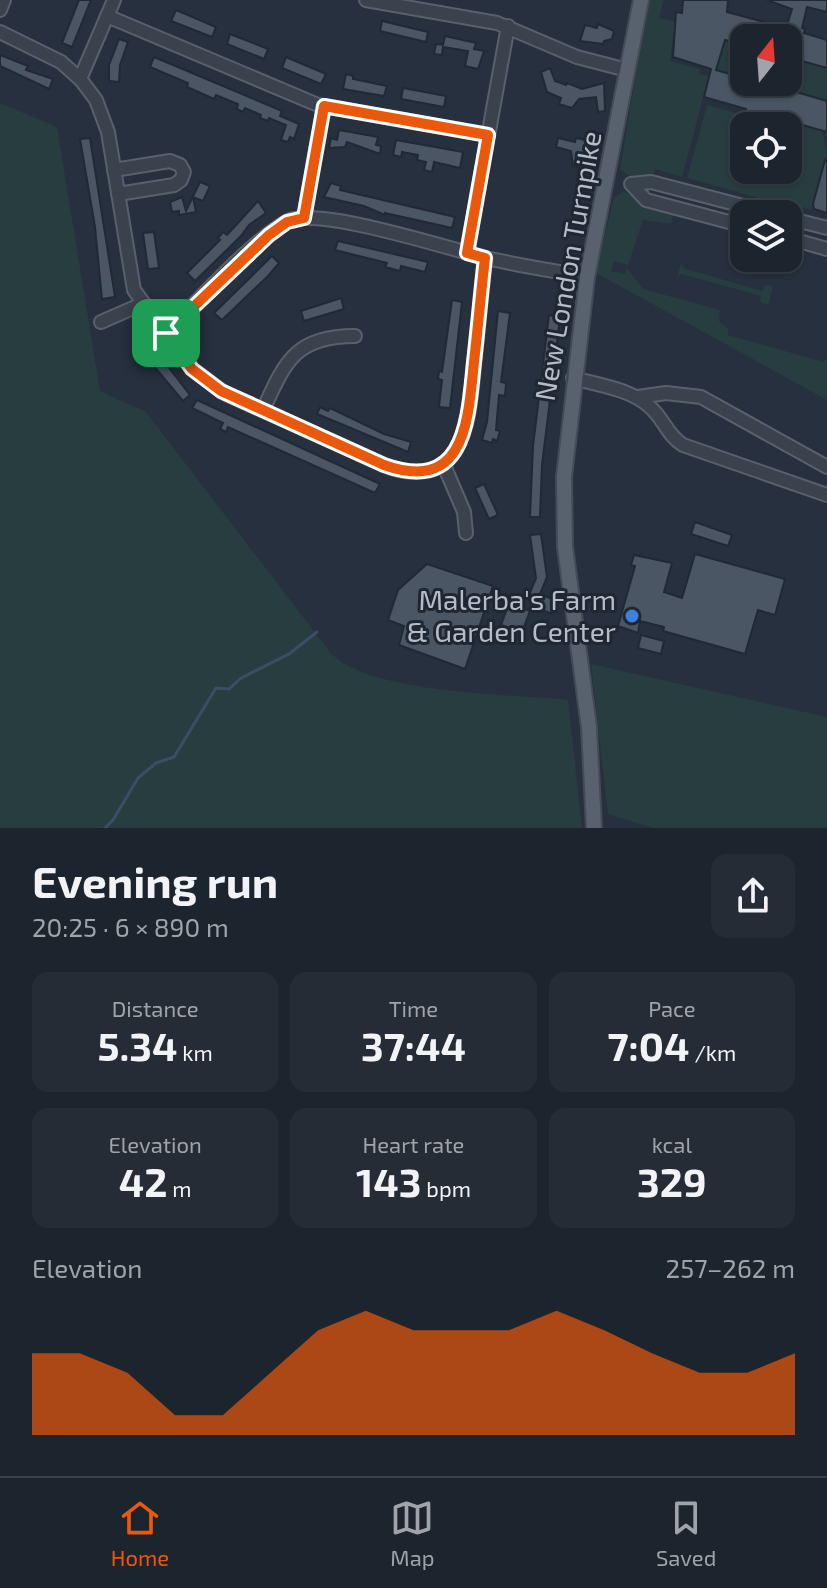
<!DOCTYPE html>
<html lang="en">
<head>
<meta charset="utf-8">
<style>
  :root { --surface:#1c242e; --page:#252c36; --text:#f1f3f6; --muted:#a0a4aa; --line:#3a414a; --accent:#ea580c }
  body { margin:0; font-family:"Exo 2",sans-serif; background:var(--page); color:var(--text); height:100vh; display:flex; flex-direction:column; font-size:30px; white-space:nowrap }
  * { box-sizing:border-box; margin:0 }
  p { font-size:26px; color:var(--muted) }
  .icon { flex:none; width:44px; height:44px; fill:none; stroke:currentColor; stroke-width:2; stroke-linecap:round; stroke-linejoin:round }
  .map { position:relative; height:828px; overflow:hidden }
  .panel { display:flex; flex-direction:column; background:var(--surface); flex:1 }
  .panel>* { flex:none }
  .needle { width:52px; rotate:17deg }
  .controls { position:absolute; left:730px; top:24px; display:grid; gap:16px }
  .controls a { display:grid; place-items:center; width:72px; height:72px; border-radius:16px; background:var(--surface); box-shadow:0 2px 6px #0004,0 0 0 2px var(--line); font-size:40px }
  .pin { position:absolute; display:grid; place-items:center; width:68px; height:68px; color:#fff; margin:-34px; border-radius:16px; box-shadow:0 4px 12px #0006 }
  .round { display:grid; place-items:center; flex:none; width:84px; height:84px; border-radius:16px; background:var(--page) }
  .overview { display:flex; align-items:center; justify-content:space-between; height:136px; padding:0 32px }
  h1 { font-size:44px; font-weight:700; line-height:60px }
  .figures { display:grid; grid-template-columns:repeat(3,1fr); gap:12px; height:136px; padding:8px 32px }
  .figures div { display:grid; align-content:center; border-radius:16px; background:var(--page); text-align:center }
  .figures b { font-size:40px; font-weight:700 }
  .figures small { font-size:22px; font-weight:400 }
  .figures p { font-size:22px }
  .chart { height:224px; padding:16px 32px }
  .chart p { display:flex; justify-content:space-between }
  .chart svg { width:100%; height:144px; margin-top:8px; fill:var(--accent); opacity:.7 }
  .menu { display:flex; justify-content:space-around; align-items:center; height:112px; border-top:2px solid var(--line); background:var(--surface); font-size:22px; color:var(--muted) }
  .menu a { display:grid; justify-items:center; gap:4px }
  .menu .on { color:var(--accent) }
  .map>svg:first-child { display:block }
</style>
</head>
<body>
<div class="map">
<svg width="827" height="828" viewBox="0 0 827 828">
  <rect width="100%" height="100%" fill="#26303e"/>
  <!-- green -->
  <g fill="#283d3f">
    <path d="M648,0h16l-5,18 16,4 -5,39 29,8v5l10,2 -27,101 -27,-8 -2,7 -21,1 -12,-7z"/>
    <path d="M725,40l19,5v33l-28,-8z"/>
    <path d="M790,58l37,10v33l-42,-12 8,-25z"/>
    <path d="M0,103l57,24 43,264 46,21 184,240c37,42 182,42 238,48l14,128h-582z"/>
    <path d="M707,105l37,10 25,11h-25v44h44v-41l6,2 2,-8 26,7 5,22 -13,57 -19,-1 -108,-30z"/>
    <path d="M624,191l18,12 32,8 -3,13 -28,-4 -15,45 -14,-4 -3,10 13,3 3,-6 16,21 77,21 -1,11 9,8v6l96,27 3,-5v43l-231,-127 18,-76z"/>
    <path d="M682,261l1,7 79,23 3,-6 8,1 -5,19 -8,-3 1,-6 -80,-22 -5,6z"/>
    <path d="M591,664l236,53v111h-174l-45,-14z"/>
  </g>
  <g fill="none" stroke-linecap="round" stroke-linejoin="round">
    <!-- stream -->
    <path stroke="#3c4e66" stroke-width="3" d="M105,828l8,-8 25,-42 18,-15 18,-6 42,-69 13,1 12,-11 48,-24 28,-22"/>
  </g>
  <!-- building -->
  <g fill="#4a5664" stroke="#212935" stroke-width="2">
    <path d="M79,0h12l-19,47 -10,-4z"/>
    <path d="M683,0h45l-1,12 59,16 6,-19 -25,-9h60v12l-20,-5 -5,21 3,1 -1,4 23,7v28l-32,-9 -7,17v-38h-44v7l-19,-5 -9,30 28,8v4l27,3 1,-3h16l-2,7 41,12v31l-31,-9 -2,8 -6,-2v-3h-19l-26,-9 3,-8 -42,-12 7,-28 -38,-12 3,-45 6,1z"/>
    <path d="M176,10l40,17 -4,10 -41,-16z"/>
    <path d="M382,21l46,11 -2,10 -46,-11z"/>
    <path d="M598,24l16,7 -2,8 -8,2 -1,3 -23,-3 5,-16 12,3z"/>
    <path d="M230,34l38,15 -4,10 -37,-15z"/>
    <path d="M445,36l31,7 -2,6 10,2 -6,18 -13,-3 3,-15 -25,-4 -1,8 -8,-1 2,-10 7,1z"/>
    <path d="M119,39l9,3 -8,23 -1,17 -10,-1v-16z"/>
    <path d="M0,55l28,11 -2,4 27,9 -4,10 -49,-23z"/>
    <path d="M154,57l128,54 -2,5 19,8 -5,15 -4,-2 -2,5 -7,-2 5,-15 -17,-7 -1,3 -8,-3 1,-3 -16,-7 -2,4 -6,-3 1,-5 -22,-9 -2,4 -27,-12 1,-4 -38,-16z"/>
    <path d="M286,57l40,17 -5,10 -39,-16z"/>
    <path d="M550,68l5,13 11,4 1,-2 15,6 22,-6 1,28 -7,1 -2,-15 -17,2 -7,9 -13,-4 2,-6 -14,-6 -6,-20z"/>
    <path d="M346,74l7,2v3l34,7 -3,10 -41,-7z"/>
    <path d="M403,88l43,8 -2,11 -43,-8z"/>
    <path d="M339,130l39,7 -2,8 5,1 -1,8 -33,-12 -2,5 -16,1 2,-10 6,2z"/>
    <path d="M90,138l25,159 -13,2 -7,-72 -15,-88z"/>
    <path d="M558,138l17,4 1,-4 10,2 -4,28 -9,-2 -2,-15 -15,-4z"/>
    <path d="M396,140l67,12 -3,16 -26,-6 -2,10 -8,-2 2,-8 -9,-2 1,-5 -16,-3 -1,5 -8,-2z"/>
    <path d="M825,160h2v53l-13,-4 -1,-5z"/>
    <path d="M200,182l10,4 -7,15 -10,-4 3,15 -17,3v-4l-7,1 -2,-10 12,-5 4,14z"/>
    <path d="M331,183l10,3 -1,4 115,27 -3,11 -67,-15v2l-21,-9 -40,-9z"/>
    <path d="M258,201l8,12 -17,12 -8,11 -46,45 -8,-8 33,-33 -2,-2 5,-6 4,3z"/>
    <path d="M154,232l5,36 -11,1 -5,-36z"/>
    <path d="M338,241l90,21 -3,10 -24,-6 -1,5 -15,-4 2,-4 -52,-13z"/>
    <path d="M272,256l7,7 -11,13 -46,44 -8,-7z"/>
    <path d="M341,298l3,11 -40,12 -3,-10z"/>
    <path d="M452,300l10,2 -12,106 -11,-1 3,-27 -4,-1 1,-8 3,1z"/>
    <path d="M498,311l12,2 -9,69 5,1 -1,13 -6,-1 -3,35 4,1 -3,10 -4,-2 -1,4 -10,-3 5,-18z"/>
    <path d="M549,315l11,3 -18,147 -2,52h-10l3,-71z"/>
    <path d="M156,351l34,44 -7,6 -36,-43z"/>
    <path d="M197,400l183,84 -5,9 -147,-66 -2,5 -6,-3 3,-6 -31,-15z"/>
    <path d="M320,407l8,4 2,-3 54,26 27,8 -3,10 -91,-38z"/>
    <path d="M484,484l14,31 -9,4 -14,-31z"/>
    <path d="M695,522l37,13 -4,11 -37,-12z"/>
    <path d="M541,534l6,43 -7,17 17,7 -5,13 -19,-8 4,-8 -8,-3 7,-17 -6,-43z"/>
    <path d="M695,554l90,25 -10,36 -17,-5 -13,44 -82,-23 1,-4 -24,-6 -2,12 -20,-7 17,-60 -4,-1 3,-10 38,8 -8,29 18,6z"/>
    <path d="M427,564l66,22 -28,83 -66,-24 5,-19 -16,-6 10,-30z"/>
    <path d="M509,603l21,8 -8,21 -21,-7z"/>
    <path d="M641,635l23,6 -3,13 -23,-6z"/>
  </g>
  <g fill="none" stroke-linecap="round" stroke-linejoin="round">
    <!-- minor casing -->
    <g stroke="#58606c" stroke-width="16">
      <g id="minor">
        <path d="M366,0l131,23 80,34 50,13"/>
        <path d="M0,10l4,-10"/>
        <path d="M107,16l211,89 170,30"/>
        <path d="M0,32l61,30 20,18 15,20 12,32 26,158 58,79 34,25 165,74c79,23 78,-58 84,-111 3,-33 7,-66 10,-99"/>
        <path d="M80,79l34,-79"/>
        <path d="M114,170l56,-9 10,4 4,7 -3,8 -7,5 -56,9"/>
        <path d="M304,218l20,-112"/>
        <path d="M788,218l39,10"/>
        <path d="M744,226l-98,-26 -15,-16 20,-2 123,32"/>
        <path d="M788,238l39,11"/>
        <path d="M467,253l41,-227"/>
        <path d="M101,322l41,-18"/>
        <path d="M166,333c30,-30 87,-94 122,-112 31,-15 164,29 203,38 31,7 64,12 96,18"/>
        <path d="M573,378c25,7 58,11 77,29 14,12 17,28 33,38l144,50"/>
        <path d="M638,397l28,-4 35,4 126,70"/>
        <path d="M263,410c22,-48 32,-74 92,-74"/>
        <path d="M443,463l21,49 2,21"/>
      </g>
    </g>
    <!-- major casing -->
    <g stroke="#434b57" stroke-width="18">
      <path id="major" d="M594,828l-5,-101 -24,-180 -1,-70 23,-200 54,-277"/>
    </g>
    <!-- minor -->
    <use href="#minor" stroke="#3a424e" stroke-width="12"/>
    <!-- major -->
    <use href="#major" stroke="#58616e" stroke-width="14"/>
  </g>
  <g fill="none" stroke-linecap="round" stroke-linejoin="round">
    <!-- route casing -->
    <g stroke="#fff" stroke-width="16">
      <path id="route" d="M324,106l164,29 -21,118 18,5c-4,34 -7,69 -11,104 -6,58 -8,132 -90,103l-163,-74 -29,-22 -26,-36 103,-98 18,-13 17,-4z"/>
    </g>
    <!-- route -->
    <use href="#route" stroke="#ea580c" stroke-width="10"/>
  </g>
  <!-- markers -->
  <circle fill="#3f7fe0" stroke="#1f2733" stroke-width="3" cx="632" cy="616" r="8"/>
  <g text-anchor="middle" stroke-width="6" stroke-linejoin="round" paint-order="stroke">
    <!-- street labels -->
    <g font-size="28" fill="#b6bdc9" stroke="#1f2733">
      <text transform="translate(568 266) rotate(-80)" y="10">New London Turnpike</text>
    </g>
    <!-- poi labels -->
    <g font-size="28" fill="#b6bdc9" stroke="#1f2733" text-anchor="end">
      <text x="616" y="610">Malerba's Farm<tspan x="616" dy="32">&amp; Garden Center</tspan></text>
    </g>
  </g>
</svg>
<div class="controls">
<a><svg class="needle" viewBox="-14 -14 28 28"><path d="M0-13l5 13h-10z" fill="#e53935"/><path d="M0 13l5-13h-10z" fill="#a0a4aa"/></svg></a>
<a><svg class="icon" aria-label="locate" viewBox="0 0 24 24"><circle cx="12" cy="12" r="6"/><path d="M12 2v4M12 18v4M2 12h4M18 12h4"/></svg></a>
<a><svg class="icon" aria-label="layers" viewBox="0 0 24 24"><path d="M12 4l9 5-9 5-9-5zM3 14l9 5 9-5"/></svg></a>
</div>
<div class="pin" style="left:166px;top:333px;background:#1e9e55"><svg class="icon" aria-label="arrive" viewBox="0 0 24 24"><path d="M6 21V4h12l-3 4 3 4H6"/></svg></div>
</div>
<section class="panel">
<div class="overview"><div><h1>Evening run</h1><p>20:25 · 6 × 890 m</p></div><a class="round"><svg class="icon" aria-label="share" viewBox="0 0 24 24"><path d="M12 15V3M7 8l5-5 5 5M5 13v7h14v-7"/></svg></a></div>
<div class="figures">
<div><p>Distance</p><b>5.34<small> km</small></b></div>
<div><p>Time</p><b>37:44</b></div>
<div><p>Pace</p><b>7:04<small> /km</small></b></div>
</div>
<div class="figures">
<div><p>Elevation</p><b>42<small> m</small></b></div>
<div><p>Heart rate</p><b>143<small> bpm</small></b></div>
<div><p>kcal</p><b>329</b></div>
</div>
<div class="chart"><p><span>Elevation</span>257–262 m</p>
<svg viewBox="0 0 160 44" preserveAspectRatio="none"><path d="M0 44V19L10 19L20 25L30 38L40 38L50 25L60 12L70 6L80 12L90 12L100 12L110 6L120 12L130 19L140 25L150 25L160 19V44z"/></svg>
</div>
</section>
<nav class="menu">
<a class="on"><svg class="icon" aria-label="home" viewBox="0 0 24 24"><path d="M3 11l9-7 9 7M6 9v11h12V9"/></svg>Home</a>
<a><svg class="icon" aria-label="map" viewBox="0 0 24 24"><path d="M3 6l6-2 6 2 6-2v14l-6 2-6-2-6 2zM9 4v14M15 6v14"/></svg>Map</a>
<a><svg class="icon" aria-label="saved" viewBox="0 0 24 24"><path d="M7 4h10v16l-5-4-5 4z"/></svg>Saved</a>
</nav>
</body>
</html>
